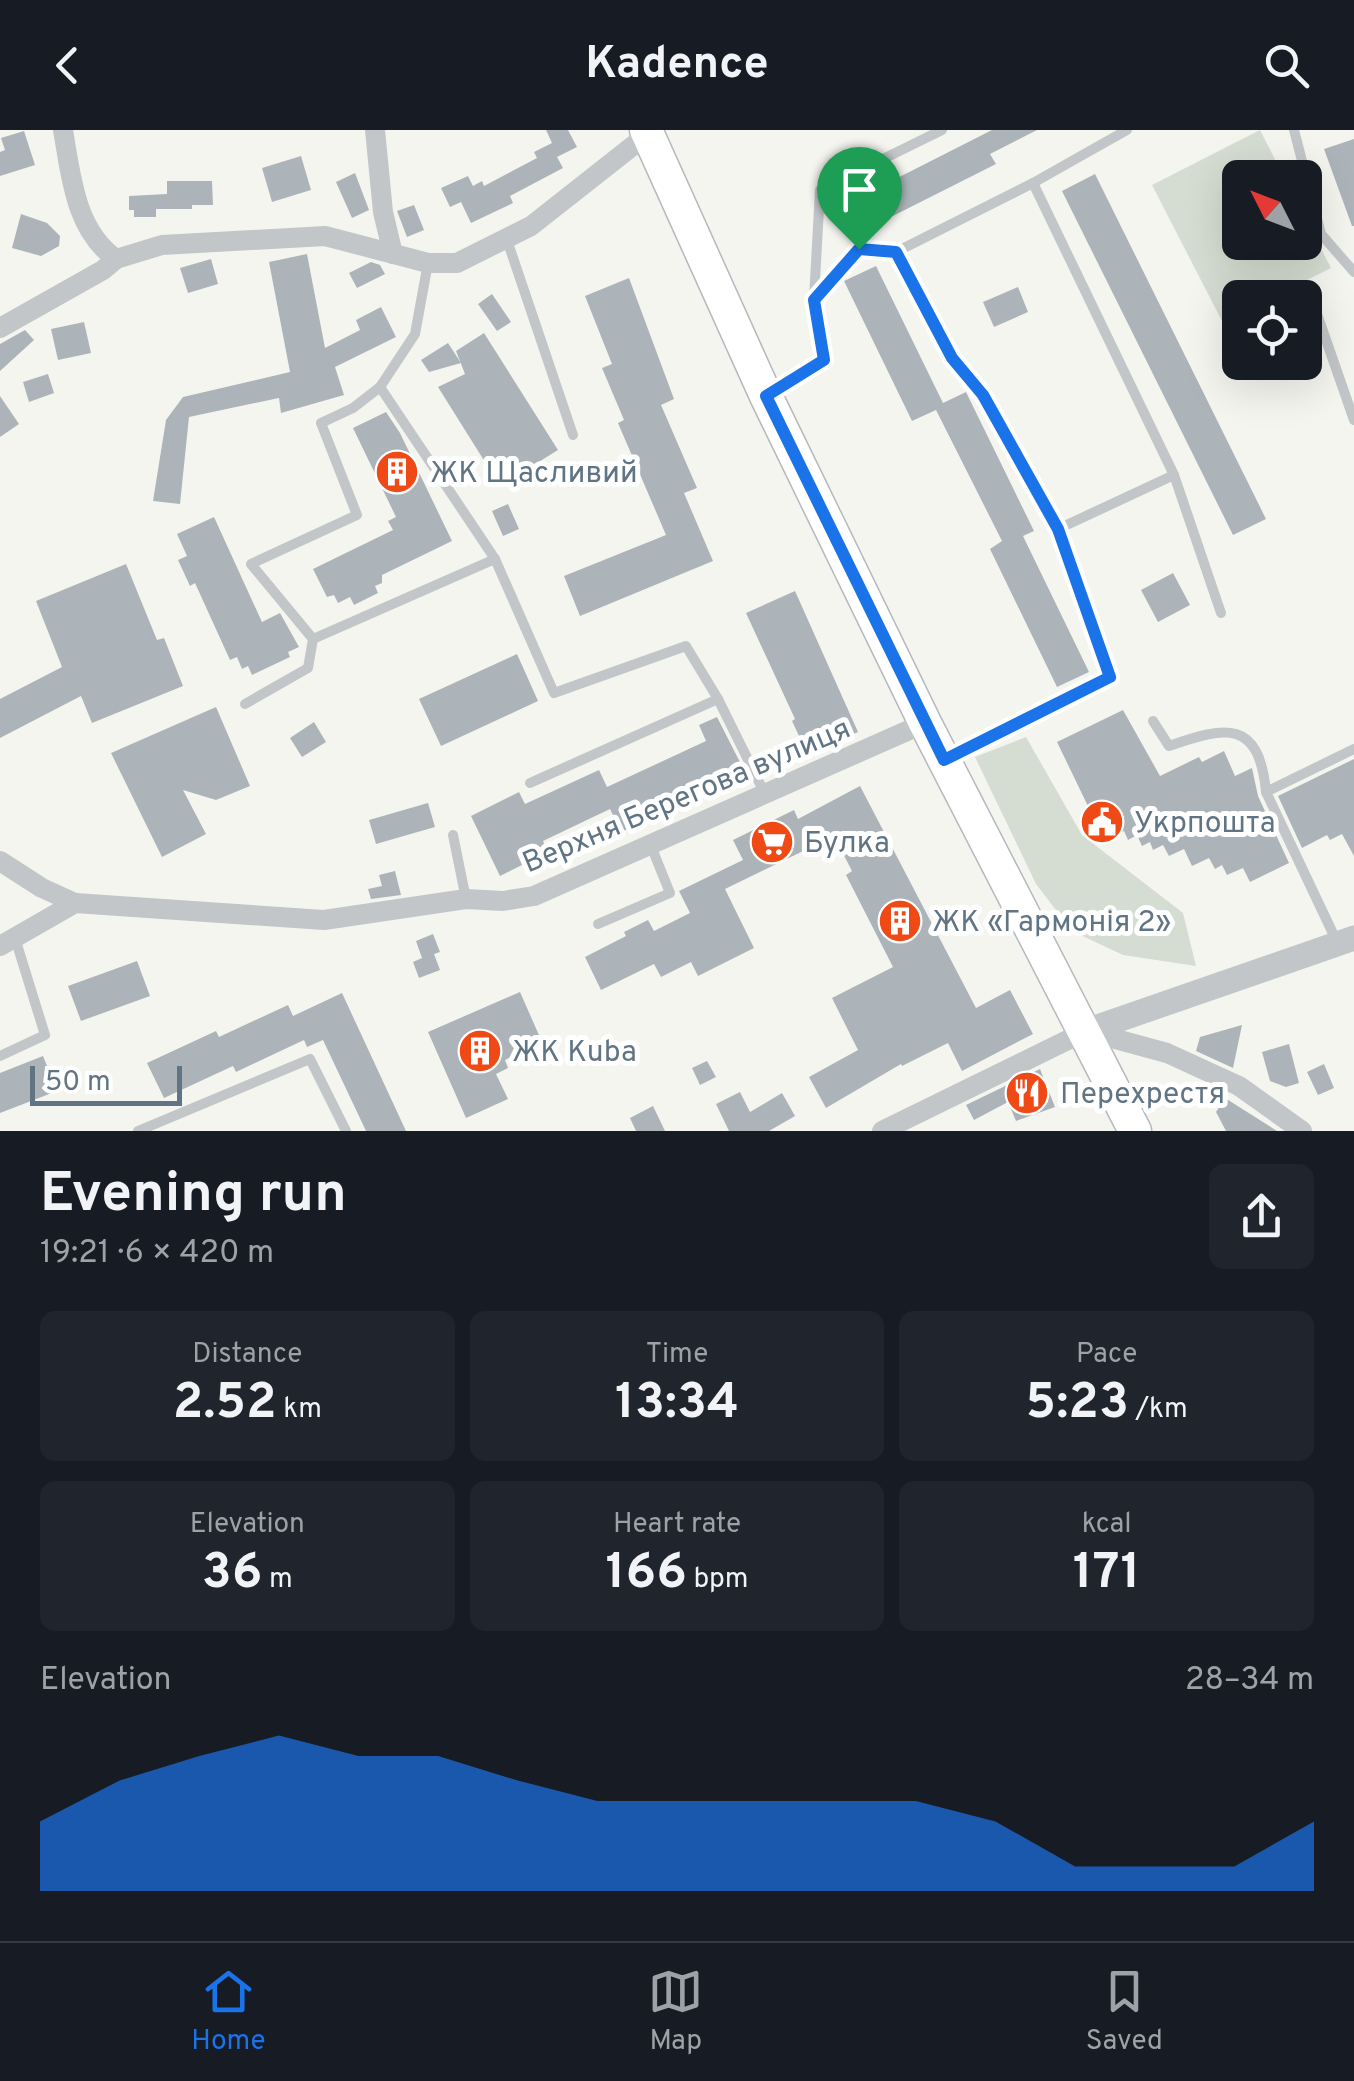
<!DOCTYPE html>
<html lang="en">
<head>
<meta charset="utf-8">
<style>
  :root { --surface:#171b24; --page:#20242c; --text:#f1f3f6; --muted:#9ea1a6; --line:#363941; --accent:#1a73e8 }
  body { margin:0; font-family:Overpass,sans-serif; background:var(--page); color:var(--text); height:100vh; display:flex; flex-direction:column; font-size:38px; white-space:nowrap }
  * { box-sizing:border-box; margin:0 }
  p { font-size:32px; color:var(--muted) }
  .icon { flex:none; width:55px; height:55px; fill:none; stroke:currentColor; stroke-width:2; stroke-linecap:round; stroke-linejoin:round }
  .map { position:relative; height:1001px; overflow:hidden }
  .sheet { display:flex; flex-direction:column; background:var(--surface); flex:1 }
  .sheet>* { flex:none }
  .needle { width:65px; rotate:312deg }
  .tools { position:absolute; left:1222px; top:30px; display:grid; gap:20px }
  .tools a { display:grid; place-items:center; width:100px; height:100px; border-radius:15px; background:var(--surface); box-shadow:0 10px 40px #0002; font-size:50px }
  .scale { position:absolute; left:30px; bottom:25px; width:152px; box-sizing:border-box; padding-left:10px; border:5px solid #617484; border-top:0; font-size:28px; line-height:35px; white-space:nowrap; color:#617484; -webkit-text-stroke:8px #fff; paint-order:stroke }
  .pin { position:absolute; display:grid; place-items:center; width:85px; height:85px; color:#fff; margin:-102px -42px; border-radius:50% 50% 50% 0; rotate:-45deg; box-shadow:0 0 10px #0007 }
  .pin .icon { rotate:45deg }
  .round { display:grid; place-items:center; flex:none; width:105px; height:105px; border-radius:15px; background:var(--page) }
  .summary { display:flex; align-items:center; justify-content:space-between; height:170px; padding:0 40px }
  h1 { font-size:55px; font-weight:700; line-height:75px }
  .metrics { display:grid; grid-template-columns:repeat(3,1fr); gap:15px; height:170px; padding:10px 40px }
  .metrics div { display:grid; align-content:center; border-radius:15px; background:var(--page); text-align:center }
  .metrics b { font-size:50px; font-weight:700 }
  .metrics small { font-size:28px; font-weight:400 }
  .metrics p { font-size:28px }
  .chart { height:280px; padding:20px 40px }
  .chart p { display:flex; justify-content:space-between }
  .chart svg { width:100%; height:180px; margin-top:10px; fill:var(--accent); opacity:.7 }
  header { display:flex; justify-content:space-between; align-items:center; height:130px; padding:0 40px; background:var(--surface); font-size:45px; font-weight:700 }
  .menu { display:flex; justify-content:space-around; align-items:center; height:140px; border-top:2px solid var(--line); background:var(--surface); font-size:28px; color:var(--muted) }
  .menu a { display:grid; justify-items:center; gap:5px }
  .menu .current { color:var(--accent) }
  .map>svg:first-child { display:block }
</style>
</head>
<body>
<header><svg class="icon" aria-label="back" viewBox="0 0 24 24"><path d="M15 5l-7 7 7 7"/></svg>Kadence<svg class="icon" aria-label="search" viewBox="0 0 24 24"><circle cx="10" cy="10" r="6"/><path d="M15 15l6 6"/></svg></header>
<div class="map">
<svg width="1354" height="1001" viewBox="0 0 1354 1001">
  <rect width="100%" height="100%" fill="#f5f5f0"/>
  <!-- green -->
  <g fill="#d5dcd1">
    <path d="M1260,0l24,47 -44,1v64h65v-24l26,50 -58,29 -33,1v17l-17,8 -71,-138z"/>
    <path d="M1026,607l56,98 101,78 13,53 -73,-11 -51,-24 -36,-47 -61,-127z"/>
  </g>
  <!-- building -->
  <g fill="#acb4b9">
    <path d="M546,0h22l9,17 -20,10 6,11 -53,28 3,7 -42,20 -10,-21 -11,5 -9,-19 27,-12 5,10 9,-5 2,5 53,-28 -3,-6 18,-9z"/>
    <path d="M992,0h45l-47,24 6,10 -125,63 -15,-28z"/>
    <path d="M24,1l11,34 -35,11v-24l5,-2 -4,-12z"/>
    <path d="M1354,9v87h-2l-28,-77z"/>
    <path d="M301,26l10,34 -39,12 -10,-34z"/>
    <path d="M355,43l14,37 -17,8 -16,-36z"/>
    <path d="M1095,44l171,345 -33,16 -171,-344z"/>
    <path d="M167,51h45l1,24h-21v4h-36v8h-22v-7h-5v-14l38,-2z"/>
    <path d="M414,75l10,25 -17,7 -10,-26z"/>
    <path d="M21,84l26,9 13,13 -1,10 -18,10 -29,-8z"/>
    <path d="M307,124l18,94 35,-18 -4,-10 25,-13 15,30 -61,30 9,28 -63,18 -2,-15 -90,19 -9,87 -27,-3 13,-81 17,-23 107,-25 -21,-110z"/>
    <path d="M211,129l7,25 -30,9 -8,-25z"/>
    <path d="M371,132l9,3 5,9 -28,14 -8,-15z"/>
    <path d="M876,136l67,137 23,-11 68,139 -11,5 66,136 -32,15 -67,-138 12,-8 -66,-131 -24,11 -68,-140z"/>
    <path d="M629,148l45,121 -13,6 36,83 -13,5 29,68 -133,55 -16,-40 102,-41 -48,-112 6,-3 -22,-52 10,-4 -27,-68z"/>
    <path d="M1018,157l10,25 -34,15 -11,-25z"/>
    <path d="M492,164l19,28 -14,9 -19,-27z"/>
    <path d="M84,192l7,31 -33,7 -7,-31z"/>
    <path d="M25,200l9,10 -34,31v-27z"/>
    <path d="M484,203l74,117 -58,36 -62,-99 27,-13 -9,-23z"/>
    <path d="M448,213l13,20 -32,9 -8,-12z"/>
    <path d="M48,244l6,19 -25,9 -6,-20z"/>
    <path d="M0,266l19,28 -19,13z"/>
    <path d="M386,282l14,21 52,108 -70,34v8l-7,3 3,7 -24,12 -4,-8 -12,6 -4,-8 -7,2 -14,-28 80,-39 -5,-9 8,-4 -43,-89z"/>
    <path d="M508,374l11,25 -16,7 -11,-25z"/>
    <path d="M214,387l48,105 18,-9 19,34 -11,5 2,5 -38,18 -4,-9 -6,3 -5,-12 -7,3 -35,-77 -5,3 -12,-26 9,-4 -10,-22z"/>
    <path d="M126,434l31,76 7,-2 19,48 -91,37 -11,-27 -81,42v-39l62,-32 -26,-66z"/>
    <path d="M1173,443l17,32 -32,17 -17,-32z"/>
    <path d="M795,461l63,141 -50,23 -16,-34 3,-2 -49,-106z"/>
    <path d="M517,524l21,47 -97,45 -22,-47z"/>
    <path d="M216,577l34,79 -34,14 -33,-10 23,44 -44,23 -51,-104z"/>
    <path d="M1123,580l37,66 39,-19 3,5 22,-11 11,25 17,-8 6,28 31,67 -39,19 -7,-14 -16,7 -5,-10 -7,4 -6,-11 -17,8 -8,-17 -15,7 -6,-11 -10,5 -3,-8 -8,4 -5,-11 -9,5 -4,-9 -8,4 -4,-10 -12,6 -43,-89z"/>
    <path d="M717,587l29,57 -125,58 -11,-23 -67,32 5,11 -48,24 -29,-60 48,-24 6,12 74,-34 8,17 99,-46 -7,-16z"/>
    <path d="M314,592l12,20 -24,15 -12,-19z"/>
    <path d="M1354,629v97l-12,-22 -12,6 -3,-5 -25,13 -24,-52z"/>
    <path d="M860,656l116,222 34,-18 23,44 -71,37 -14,-28 -46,23 -1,-2 -75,44 -17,-31 49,-27 -26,-52 61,-31 -47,-92 6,-4 -18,-35 -109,53 29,59 -56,28 -7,-14 -30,15 -7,-13 -53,26 -16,-33 41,-21 -2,-4 24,-12 6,11 36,-18 -11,-22 64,-31 -10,-20 61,-30 4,9z"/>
    <path d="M428,673l7,24 -59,17 -7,-24z"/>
    <path d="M395,741l6,24 -30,4 -3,-10 14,-3 -3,-11z"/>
    <path d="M433,804l7,18 -6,2 6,16 -21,8 -6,-16 9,-4 -6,-17z"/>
    <path d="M137,831l13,35 -69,25 -13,-35z"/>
    <path d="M520,862l22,50 -37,18 3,8 -12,6 12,25 -42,19 -38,-86z"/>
    <path d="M342,863l64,138h-40l-43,-91 -16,7 -3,-7 -68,32 -3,-6 -69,32 -17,-35 69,-32 3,6 69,-32 5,11z"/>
    <path d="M1242,895l-9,43 -37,-17 4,-14z"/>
    <path d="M1289,914l10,39 -13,4 -16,-6 -8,-29z"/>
    <path d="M43,926l14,35 -57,22v-40z"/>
    <path d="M707,931l9,16 -16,8 -8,-17z"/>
    <path d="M1324,934l10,24 -16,7 -11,-23z"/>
    <path d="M1040,939l15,38 -39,14 -8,-19 -34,18 -8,-15z"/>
    <path d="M740,962l10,20 32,-19 13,23 -26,15h-40l-13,-27z"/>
    <path d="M1225,968l52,33h-51l-10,-19z"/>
    <path d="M653,976l12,25h-29l-6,-13z"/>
  </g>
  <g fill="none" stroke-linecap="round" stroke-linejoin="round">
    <!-- primary casing -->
    <g stroke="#b5b9bd" stroke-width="35">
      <path id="primary" d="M646,0l120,266 159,327 210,408"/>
    </g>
    <!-- service -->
    <g stroke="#c2c6c9" stroke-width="10">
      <path d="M1294,0l27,104 33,38"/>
      <path d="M1033,53l141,292 -116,54"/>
      <path d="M507,110l66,195"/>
      <path d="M896,122l56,106 31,37 75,134 52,148 -162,81"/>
      <path d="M428,133l-13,71 -35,53 115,172 59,134 132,-47 32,53 47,95"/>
      <path d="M814,169l45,-50 37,3 137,-69 94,-53"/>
      <path d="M1317,184l37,106"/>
      <path d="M771,263l53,-33 -10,-61 6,-109 122,-60"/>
      <path d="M1174,345l47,138"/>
      <path d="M313,509l182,-80"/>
      <path d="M245,574l63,-36 5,-29 -62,-75 106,-49 -36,-92 32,-15 27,-21"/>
      <path d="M1153,591l16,25c57,-20 90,-27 97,46"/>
      <path d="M530,653l188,-84"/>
      <path d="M453,705l13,64"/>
      <path d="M598,794l72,-31 -19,-47"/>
      <path d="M1337,812l-71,-150 88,-43"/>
      <path d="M0,926l45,-21 -30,-97"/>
      <path d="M138,1001l172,-72 36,72"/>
    </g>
    <!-- minor -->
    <g stroke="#c2c6c9" stroke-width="20">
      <path d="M63,0c8,46 12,100 53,129"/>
      <path d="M375,0l8,82 10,42"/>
      <path d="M0,198l103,-58 13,-11 46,-14 163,-9 103,27h29l74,-37 122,-96"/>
      <path d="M0,731l42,27 33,15"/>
      <path d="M0,816l75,-43 249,17 142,-21 37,2 31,-5 391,-173"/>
      <path d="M882,1001l204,-100 81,22 72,33 63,45"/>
    </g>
    <!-- tertiary -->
    <path stroke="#c2c6c9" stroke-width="25" d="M1086,901l268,-93"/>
    <!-- primary -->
    <use href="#primary" stroke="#fff" stroke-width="32"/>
  </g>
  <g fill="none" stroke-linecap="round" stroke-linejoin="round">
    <!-- route casing -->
    <g stroke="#fff" stroke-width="20">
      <path id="route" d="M859,119l37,3 56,106 31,37 75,134 52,148 -166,83 -178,-364 58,-36 -10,-60z"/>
    </g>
    <!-- route -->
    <use href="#route" stroke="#1a73e8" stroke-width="12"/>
  </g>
  <!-- icons -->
  <defs>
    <g id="building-disc" transform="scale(2.25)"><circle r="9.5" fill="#ef4916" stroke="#fff"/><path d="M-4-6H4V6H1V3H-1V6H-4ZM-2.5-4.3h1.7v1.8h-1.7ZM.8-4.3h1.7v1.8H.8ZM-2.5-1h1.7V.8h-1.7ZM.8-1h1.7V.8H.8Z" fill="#fff"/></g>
    <g id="civic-disc" transform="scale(2.25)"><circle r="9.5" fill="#ef4916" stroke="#fff"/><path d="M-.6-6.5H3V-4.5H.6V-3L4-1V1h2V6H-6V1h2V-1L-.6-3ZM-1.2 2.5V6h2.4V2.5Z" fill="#fff"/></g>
    <g id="supermarket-disc" transform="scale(2.25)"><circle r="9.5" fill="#ef4916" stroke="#fff"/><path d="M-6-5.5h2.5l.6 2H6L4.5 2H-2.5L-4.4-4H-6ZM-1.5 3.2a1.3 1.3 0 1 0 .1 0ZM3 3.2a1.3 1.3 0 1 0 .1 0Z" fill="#fff"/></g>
    <g id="restaurant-disc" transform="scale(2.25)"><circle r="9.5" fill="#ef4916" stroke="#fff"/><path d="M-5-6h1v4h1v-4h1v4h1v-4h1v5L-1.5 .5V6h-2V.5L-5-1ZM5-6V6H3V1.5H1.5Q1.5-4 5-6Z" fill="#fff"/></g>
  </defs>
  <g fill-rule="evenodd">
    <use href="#building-disc" x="397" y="342"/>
    <use href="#civic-disc" x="1102" y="692"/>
    <use href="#supermarket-disc" x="772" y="712"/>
    <use href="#building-disc" x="900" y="791"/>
    <use href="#building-disc" x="480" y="921"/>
    <use href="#restaurant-disc" x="1027" y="963"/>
  </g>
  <g text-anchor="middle" stroke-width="10" stroke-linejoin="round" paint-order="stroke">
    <!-- poi labels -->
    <g font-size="30" fill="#617484" stroke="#fff" text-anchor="start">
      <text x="430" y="352">ЖК Щасливий</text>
      <text x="1134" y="702">Укрпошта</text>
      <text x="804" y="722">Булка</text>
      <text x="932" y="801">ЖК «Гармонія 2»</text>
      <text x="512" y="931">ЖК Kuba</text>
      <text x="1060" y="973">Перехрестя</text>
    </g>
    <!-- street labels -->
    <g font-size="30" fill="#617484" stroke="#fff">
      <text transform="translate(686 665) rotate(-23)" y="10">Верхня Берегова вулиця</text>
    </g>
  </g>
</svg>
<div class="tools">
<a><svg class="needle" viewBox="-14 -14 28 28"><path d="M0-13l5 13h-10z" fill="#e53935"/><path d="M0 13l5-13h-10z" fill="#9ea1a6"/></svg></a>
<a><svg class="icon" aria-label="locate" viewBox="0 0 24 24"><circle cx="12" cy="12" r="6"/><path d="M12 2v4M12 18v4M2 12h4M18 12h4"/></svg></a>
</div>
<div class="scale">50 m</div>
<div class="pin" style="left:859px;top:119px;background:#1e9e55"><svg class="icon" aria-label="arrive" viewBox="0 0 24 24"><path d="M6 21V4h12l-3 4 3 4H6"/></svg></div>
</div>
<section class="sheet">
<div class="summary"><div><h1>Evening run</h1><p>19:21 · 6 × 420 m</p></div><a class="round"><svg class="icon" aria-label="share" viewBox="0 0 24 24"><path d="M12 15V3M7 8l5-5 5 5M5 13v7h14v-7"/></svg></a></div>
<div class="metrics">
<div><p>Distance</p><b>2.52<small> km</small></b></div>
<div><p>Time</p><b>13:34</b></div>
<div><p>Pace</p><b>5:23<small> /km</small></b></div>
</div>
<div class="metrics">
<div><p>Elevation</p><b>36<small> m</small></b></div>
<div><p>Heart rate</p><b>166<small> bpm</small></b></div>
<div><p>kcal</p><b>171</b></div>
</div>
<div class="chart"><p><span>Elevation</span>28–34 m</p>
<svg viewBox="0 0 160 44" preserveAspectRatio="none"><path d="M0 44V27L10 17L20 11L30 6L40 11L50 11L60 17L70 22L80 22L90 22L100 22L110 22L120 27L130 38L140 38L150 38L160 27V44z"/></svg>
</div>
</section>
<nav class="menu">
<a class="current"><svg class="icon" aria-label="home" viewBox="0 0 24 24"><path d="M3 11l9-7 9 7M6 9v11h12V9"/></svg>Home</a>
<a><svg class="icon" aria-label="map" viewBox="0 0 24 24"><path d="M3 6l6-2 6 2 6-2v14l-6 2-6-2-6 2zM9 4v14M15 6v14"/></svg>Map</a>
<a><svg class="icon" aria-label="saved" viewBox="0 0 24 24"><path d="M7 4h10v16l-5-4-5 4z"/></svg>Saved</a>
</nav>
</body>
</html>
